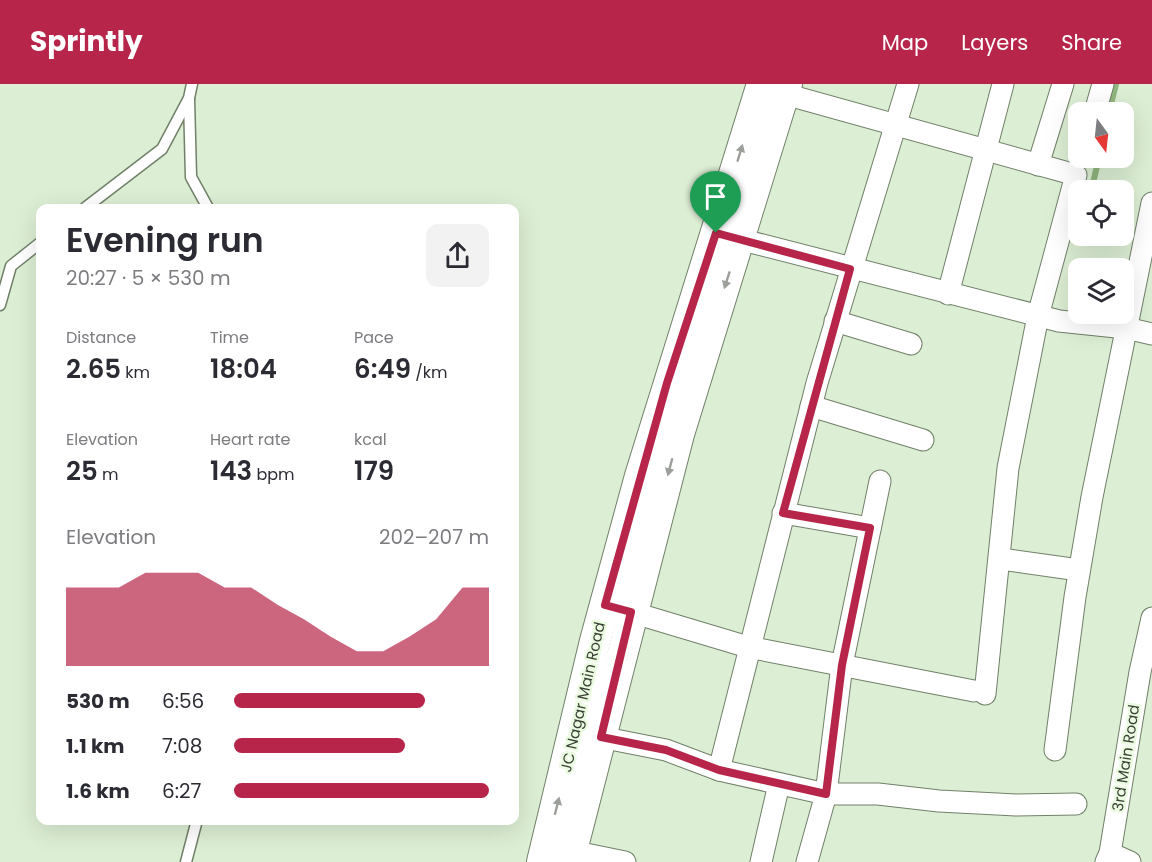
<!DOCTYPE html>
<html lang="en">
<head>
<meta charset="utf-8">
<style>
  :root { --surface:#fff; --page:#f2f2f3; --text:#2b2b33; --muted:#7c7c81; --accent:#b7264a }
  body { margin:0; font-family:Poppins,sans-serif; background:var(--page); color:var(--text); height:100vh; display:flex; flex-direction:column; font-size:22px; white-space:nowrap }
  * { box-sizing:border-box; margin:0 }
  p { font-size:20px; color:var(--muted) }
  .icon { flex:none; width:33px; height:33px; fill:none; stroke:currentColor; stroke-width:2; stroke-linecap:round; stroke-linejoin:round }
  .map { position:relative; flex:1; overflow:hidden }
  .drawer { position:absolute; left:36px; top:120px; width:483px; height:621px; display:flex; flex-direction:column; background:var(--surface); border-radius:12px; box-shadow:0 6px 24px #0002 }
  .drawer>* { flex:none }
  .needle { width:39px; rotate:165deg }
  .tools { position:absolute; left:1068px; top:18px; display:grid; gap:12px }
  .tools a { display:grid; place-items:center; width:66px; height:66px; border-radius:12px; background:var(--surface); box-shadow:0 6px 24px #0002; font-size:30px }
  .pin { position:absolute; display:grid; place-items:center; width:51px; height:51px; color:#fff; margin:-62px -26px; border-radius:50% 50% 50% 0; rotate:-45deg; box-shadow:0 0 6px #0007 }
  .pin .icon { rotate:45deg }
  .round { display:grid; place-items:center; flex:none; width:63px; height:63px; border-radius:12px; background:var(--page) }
  .headline { display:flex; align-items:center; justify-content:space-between; height:102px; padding:0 30px }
  h1 { font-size:33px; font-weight:600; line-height:45px }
  .stats { display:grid; grid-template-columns:repeat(3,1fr); gap:9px; height:102px; padding:6px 30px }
  .stats div { display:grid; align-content:center }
  .stats b { font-size:26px; font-weight:600 }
  .stats small { font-size:16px; font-weight:400 }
  .stats p { font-size:16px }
  .chart { height:168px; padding:12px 30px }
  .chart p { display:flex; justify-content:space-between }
  .chart svg { width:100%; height:108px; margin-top:6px; fill:var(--accent); opacity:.7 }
  ul { padding:0 30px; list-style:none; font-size:20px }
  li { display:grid; grid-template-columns:96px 72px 1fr; align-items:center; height:45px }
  li i { height:15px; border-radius:8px; background:var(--accent) }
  header { display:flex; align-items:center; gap:36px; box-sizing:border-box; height:84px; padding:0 30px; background:var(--accent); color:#fff }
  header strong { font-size:28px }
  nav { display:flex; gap:33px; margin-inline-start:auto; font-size:21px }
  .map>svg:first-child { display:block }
</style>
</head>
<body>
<header>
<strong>Sprintly</strong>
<nav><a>Map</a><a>Layers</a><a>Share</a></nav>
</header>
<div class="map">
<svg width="1152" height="778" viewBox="0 0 1152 778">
  <rect width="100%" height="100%" fill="#dceed4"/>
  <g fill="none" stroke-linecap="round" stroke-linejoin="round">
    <!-- stream -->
    <g stroke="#8fb57d" stroke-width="6">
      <path d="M1109,28l7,-28"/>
      <path d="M1092,103l7,-29"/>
    </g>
    <!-- service casing -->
    <g stroke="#718069" stroke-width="13">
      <g id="service">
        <path d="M189,15l2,78 17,31"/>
        <path d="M85,124l77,-59 27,-51 3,-14"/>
        <path d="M0,221l11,-39 29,-23"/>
        <path d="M186,778l11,-42"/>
      </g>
    </g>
    <!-- minor casing -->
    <g stroke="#718069" stroke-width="23">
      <g id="minor">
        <path d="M770,6l306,85 -38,141 -30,152 -23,226"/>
        <path d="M1095,28l8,-28"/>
        <path d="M1038,81l25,-81"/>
        <path d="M727,152l332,85 67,7 26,6"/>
        <path d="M948,210l55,-210"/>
        <path d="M835,237l76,23"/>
        <path d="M811,322l112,34"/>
        <path d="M783,429l87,15"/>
        <path d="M1001,475l78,11"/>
        <path d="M621,525l127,38 226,44"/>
        <path d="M590,651l76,15 53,20 107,24h52l61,7 77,4 60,-1"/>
        <path d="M1055,666l20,-153 17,-100 60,-294"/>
        <path d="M719,686l98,-387 91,-299"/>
        <path d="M571,767l54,11"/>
        <path d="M1110,769l20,9"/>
        <path d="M761,778l18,-78"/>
        <path d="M807,778l19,-68 16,-129 38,-184"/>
        <path d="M1106,778l4,-9 30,-181 12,-54"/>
      </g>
    </g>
    <!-- secondary casing -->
    <g stroke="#718069" stroke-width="32">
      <g id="secondary">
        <path d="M542,778l53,-221 45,-165 122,-392"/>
        <path d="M569,778l110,-428 108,-350"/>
      </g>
    </g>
    <!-- service -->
    <use href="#service" stroke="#fff" stroke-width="10"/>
    <!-- minor -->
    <use href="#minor" stroke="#fff" stroke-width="21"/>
    <!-- secondary -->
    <use href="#secondary" stroke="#fff" stroke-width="30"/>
  </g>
  <!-- one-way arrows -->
  <defs><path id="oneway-solid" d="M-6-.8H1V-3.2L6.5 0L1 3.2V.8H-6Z" transform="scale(1.5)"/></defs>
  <g fill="#9c9f9a">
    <use href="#oneway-solid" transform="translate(740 69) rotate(-73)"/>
    <use href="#oneway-solid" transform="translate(727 196) rotate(108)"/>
    <use href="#oneway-solid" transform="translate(670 383) rotate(105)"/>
    <use href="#oneway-solid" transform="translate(557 722) rotate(-76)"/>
  </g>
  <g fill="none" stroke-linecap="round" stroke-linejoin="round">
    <!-- route casing -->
    <g stroke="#fff" stroke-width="12">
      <path id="route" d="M716,149l134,36 -67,244 87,15 -28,137 -16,129 -107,-24 -53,-20 -65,-13 30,-125 -26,-7 62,-222z"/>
    </g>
    <!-- route -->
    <use href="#route" stroke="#b7264a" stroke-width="8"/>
  </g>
  <g text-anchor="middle" stroke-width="5" stroke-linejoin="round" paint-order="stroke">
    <!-- street labels -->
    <g font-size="15" fill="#393f35" stroke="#eafbe1">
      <text transform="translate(583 613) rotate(-77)" y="5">JC Nagar Main Road</text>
      <text transform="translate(1126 674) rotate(-81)" y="5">3rd Main Road</text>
    </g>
  </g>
</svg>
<div class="tools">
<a><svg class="needle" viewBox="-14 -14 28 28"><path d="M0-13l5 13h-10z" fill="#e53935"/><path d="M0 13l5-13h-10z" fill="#7c7c81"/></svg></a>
<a><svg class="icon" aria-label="locate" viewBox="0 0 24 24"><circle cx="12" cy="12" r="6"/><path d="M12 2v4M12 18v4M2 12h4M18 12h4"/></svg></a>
<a><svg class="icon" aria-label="layers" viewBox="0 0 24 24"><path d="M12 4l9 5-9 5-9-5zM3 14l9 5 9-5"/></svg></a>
</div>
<div class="pin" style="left:716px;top:149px;background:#1e9e55"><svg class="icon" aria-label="arrive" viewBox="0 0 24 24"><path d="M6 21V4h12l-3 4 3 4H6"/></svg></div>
<section class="drawer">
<div class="headline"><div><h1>Evening run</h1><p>20:27 · 5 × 530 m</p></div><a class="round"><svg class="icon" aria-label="share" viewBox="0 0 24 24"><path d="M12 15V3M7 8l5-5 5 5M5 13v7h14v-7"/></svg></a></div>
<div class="stats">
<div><p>Distance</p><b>2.65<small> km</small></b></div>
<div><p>Time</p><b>18:04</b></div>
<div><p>Pace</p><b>6:49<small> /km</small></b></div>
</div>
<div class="stats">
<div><p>Elevation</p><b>25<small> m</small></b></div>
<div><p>Heart rate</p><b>143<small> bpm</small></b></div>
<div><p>kcal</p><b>179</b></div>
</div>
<div class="chart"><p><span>Elevation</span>202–207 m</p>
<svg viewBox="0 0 160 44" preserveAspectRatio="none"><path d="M0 44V12L10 12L20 12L30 6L40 6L50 6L60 12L70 12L80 19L90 25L100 32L110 38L120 38L130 32L140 25L150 12L160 12V44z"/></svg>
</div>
<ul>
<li><b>530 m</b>6:56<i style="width:75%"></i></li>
<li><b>1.1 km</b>7:08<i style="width:67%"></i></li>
<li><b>1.6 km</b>6:27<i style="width:100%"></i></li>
</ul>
</section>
</div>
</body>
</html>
